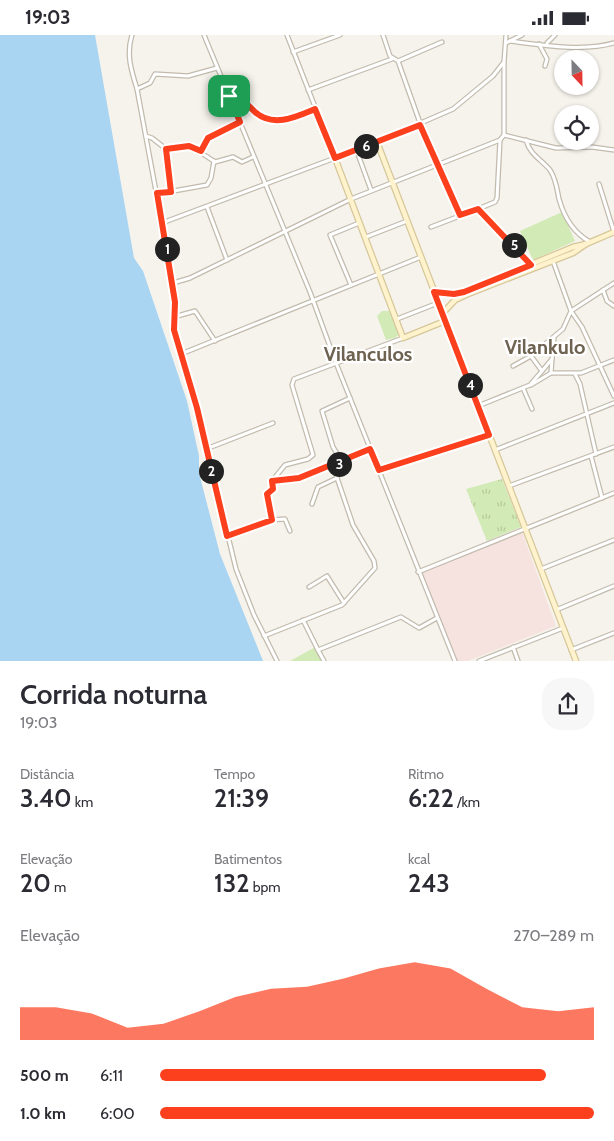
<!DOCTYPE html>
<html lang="pt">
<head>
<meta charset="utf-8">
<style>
  :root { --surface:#fff; --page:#f7f7f7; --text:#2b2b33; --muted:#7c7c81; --accent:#fc3f1d }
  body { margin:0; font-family:Cabin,sans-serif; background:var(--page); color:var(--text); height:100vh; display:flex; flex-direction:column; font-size:19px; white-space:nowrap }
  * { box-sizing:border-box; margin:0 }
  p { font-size:16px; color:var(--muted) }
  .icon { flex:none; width:28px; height:28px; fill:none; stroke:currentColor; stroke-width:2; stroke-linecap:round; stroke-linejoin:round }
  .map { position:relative; height:626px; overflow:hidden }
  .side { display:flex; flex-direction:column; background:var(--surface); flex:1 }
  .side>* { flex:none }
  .needle { width:32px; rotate:158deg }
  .buttons { position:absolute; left:554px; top:15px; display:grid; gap:10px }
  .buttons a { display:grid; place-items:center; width:45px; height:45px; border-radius:50%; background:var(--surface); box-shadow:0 1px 4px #0004; font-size:25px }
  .pin { position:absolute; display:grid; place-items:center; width:42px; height:42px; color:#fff; margin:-21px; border-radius:10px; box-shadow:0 2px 8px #0006 }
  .km { position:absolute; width:25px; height:25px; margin:-12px; border-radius:50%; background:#222; color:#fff; font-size:14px; line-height:25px; text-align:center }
  .round { display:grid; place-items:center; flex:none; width:52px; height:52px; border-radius:20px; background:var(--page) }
  .head { display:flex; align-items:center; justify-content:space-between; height:85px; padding:0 20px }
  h1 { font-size:28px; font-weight:600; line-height:38px }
  .figures { display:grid; grid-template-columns:repeat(3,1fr); gap:8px; height:85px; padding:5px 20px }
  .figures div { display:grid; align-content:center }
  .figures b { font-size:25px; font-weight:600 }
  .figures small { font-size:14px; font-weight:400 }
  .figures p { font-size:14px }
  .chart { height:140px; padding:10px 20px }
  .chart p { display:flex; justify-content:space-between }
  .chart svg { width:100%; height:90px; margin-top:5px; fill:var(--accent); opacity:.7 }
  ul { padding:0 20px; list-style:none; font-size:16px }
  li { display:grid; grid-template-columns:80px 60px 1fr; align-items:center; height:38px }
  li i { height:12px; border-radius:6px; background:var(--accent) }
  .status { display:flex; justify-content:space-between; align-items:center; height:35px; padding:0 25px; background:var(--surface); direction:ltr }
  .status svg { height:14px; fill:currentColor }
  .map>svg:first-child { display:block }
</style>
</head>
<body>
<div class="status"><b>19:03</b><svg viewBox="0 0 49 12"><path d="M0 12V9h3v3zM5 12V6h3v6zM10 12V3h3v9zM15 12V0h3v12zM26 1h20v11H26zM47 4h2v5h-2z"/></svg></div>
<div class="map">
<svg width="614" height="626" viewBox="0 0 614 626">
  <defs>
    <pattern id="park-tufts" width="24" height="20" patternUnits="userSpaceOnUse" patternTransform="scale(1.25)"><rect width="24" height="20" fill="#d2eab5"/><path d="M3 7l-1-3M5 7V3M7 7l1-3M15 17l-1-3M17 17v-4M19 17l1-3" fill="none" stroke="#b6ca9c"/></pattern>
  </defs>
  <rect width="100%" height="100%" fill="#f6f3ec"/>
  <!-- medical -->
  <path fill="#f6e3e0" d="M522,497l34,94 -88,35h-12l-35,-88z"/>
  <!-- grass -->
  <g fill="#d2eab5">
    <path d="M562,177l13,29 -42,19 -13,-29z"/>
    <path d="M382,276h7l5,9 4,15 -3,3 -9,2 -9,-24z"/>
  </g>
  <!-- park -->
  <g fill="url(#park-tufts)">
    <path d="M502,444l19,48 -34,14 -21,-52z"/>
    <path d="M317,611l6,15h-33z"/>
  </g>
  <!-- water -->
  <path fill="#a9d4f2" d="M0,0h95l39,223 9,13 44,130 12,55v17l21,81 43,107h-263z"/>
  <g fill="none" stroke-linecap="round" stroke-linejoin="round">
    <!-- street casing -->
    <g stroke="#c2bbae" stroke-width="5.5">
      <g id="street">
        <path d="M132,0c-6,19 -1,35 5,54l36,194 2,19 -1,28 23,78 39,161 18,46 23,46"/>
        <path d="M204,0l106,257 26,71 119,298"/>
        <path d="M383,0l7,21 8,5 33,93 12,18 17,43"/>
        <path d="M510,6c32,4 73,11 104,2"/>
        <path d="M506,8l16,-8"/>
        <path d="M547,8l8,-8"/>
        <path d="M539,9l8,15 -2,7"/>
        <path d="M293,17l47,-17"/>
        <path d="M398,26l44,-19"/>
        <path d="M137,54l13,-6 5,-9 33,2 29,-8"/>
        <path d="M308,55l84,-31"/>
        <path d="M229,61c12,1 18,8 26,16 18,16 41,5 60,-3"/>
        <path d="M504,100l52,13 36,-1 22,3"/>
        <path d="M146,101l6,2 14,11 25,-3 24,16 18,-5 9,5 11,-5"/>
        <path d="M526,105c4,15 15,19 24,30 6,9 7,19 9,29 5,18 15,34 31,43"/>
        <path d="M377,107l76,-33 40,-33 11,-14 2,-27"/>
        <path d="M166,114l5,43"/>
        <path d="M356,114l15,41"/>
        <path d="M201,116l7,-13 31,-16"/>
        <path d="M599,149l15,48"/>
        <path d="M157,159l50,-9 4,-7 3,-17"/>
        <path d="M207,172l20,53"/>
        <path d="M478,174l17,-7 2,-4 3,-58"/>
        <path d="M162,188l173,-65 -48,-123"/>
        <path d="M431,192l47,-18 53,56"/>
        <path d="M366,202l41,-16"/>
        <path d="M553,226l18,50 43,-28"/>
        <path d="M173,248l17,-5 161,-79 149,-59 4,-5v-73"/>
        <path d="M351,250l-21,-50 29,-12"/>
        <path d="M603,255l4,11 7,5"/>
        <path d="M174,282l21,-6 20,30"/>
        <path d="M397,284l41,-16"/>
        <path d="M181,319l240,-97"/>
        <path d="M513,331l18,-10"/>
        <path d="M542,336l10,-12 2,-21"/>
        <path d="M551,338l1,-14"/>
        <path d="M575,339l5,10 16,70"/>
        <path d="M531,350l20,-12h30l33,-13"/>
        <path d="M523,353l9,21"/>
        <path d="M478,371l52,-21 12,-14 -11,-15 32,-27 8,-18 11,16 32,69"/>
        <path d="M206,414l67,-26"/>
        <path d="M495,415l119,-47"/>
        <path d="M591,421l11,42"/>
        <path d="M342,427l-9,-15 -11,-36 28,-13"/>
        <path d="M379,435l110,-35"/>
        <path d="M272,446l27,-3 71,-28"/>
        <path d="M509,451l105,-39"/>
        <path d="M312,469l6,-17 19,-9"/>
        <path d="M272,485l-5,-27 6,-4 -1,-8 13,-16 23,-6 5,-4 -21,-70 2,-6 109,-41"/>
        <path d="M227,501l43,-16 15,-1 5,12"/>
        <path d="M541,534l73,-29"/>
        <path d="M418,537l196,-79"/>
        <path d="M309,552l18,-11 17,27"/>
        <path d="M556,575l58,-24"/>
        <path d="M303,585l15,30 83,-33 18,11 18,-10"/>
        <path d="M264,601l78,-31 33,-37 -1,-7 -21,-36 -20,-59"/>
        <path d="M513,612l5,14"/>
        <path d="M318,615l6,11"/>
        <path d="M571,615l43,-17"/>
        <path d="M479,626l84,-33"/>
      </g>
    </g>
    <!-- secondary casing -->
    <g stroke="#d6c79b" stroke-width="7">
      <g id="secondary">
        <path d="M434,257l19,2 11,-2 109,-45 13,-3"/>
        <path d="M442,279l13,-14 13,-6 105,-41 13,-9 28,-12"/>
        <path d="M445,286l-42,17 -68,-180 42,-16 199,519"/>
      </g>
    </g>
    <!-- street -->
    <use href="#street" stroke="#fff" stroke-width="3"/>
    <!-- secondary -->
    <use href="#secondary" stroke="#fff3cd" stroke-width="4.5"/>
  </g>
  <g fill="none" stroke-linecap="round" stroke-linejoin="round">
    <!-- route casing -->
    <g stroke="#fff" stroke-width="10">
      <path id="route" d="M229,61c12,1 18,8 26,16 18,16 41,5 60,-3l20,49 85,-33 40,90 18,-6 53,56 -67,27 -10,2 -20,-2 55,143 -110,35 -9,-21 -71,29 -27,3 1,8 -6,5 5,26 -45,16 -30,-128 -23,-78 1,-28 -18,-109 14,-1 -5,-43 23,-3 12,5 7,-13 32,-16z"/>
    </g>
    <!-- route -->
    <use href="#route" stroke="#fc3f1d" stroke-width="6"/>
  </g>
  <g text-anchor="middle" stroke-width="4.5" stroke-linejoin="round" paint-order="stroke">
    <!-- district labels -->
    <g font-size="20" font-weight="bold" fill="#6e6250" stroke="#fff">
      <text x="545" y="319">Vilankulo</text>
      <text x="368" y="326">Vilanculos</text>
    </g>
  </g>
</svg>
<div class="buttons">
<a><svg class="needle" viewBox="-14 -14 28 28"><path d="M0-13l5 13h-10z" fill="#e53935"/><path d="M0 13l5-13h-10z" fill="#7c7c81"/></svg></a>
<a><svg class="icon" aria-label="locate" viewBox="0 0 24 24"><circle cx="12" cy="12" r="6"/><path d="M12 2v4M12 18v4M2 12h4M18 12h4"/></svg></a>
</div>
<div class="pin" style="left:229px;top:61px;background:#1e9e55"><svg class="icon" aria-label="arrive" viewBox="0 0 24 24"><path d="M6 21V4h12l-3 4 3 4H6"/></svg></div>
<b class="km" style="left:167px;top:214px">1</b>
<b class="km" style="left:211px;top:436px">2</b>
<b class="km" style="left:339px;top:429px">3</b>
<b class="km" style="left:470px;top:350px">4</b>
<b class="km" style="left:514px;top:210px">5</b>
<b class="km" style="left:366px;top:111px">6</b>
</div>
<section class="side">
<div class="head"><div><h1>Corrida noturna</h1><p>19:03</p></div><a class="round"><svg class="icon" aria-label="share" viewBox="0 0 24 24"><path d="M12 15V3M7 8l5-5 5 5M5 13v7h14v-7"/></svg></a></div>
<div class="figures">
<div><p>Distância</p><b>3.40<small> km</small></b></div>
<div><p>Tempo</p><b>21:39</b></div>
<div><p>Ritmo</p><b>6:22<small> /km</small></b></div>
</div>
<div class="figures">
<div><p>Elevação</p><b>20<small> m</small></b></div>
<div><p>Batimentos</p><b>132<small> bpm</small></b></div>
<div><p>kcal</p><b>243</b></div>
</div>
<div class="chart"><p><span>Elevação</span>270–289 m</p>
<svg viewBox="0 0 160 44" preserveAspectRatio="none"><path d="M0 44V28L10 28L20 31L30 38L40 36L50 30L60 23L70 19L80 18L90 14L100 9L110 6L120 9L130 19L140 28L150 30L160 28V44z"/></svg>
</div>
<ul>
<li><b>500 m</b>6:11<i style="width:89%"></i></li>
<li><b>1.0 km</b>6:00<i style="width:100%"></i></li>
</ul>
</section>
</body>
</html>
